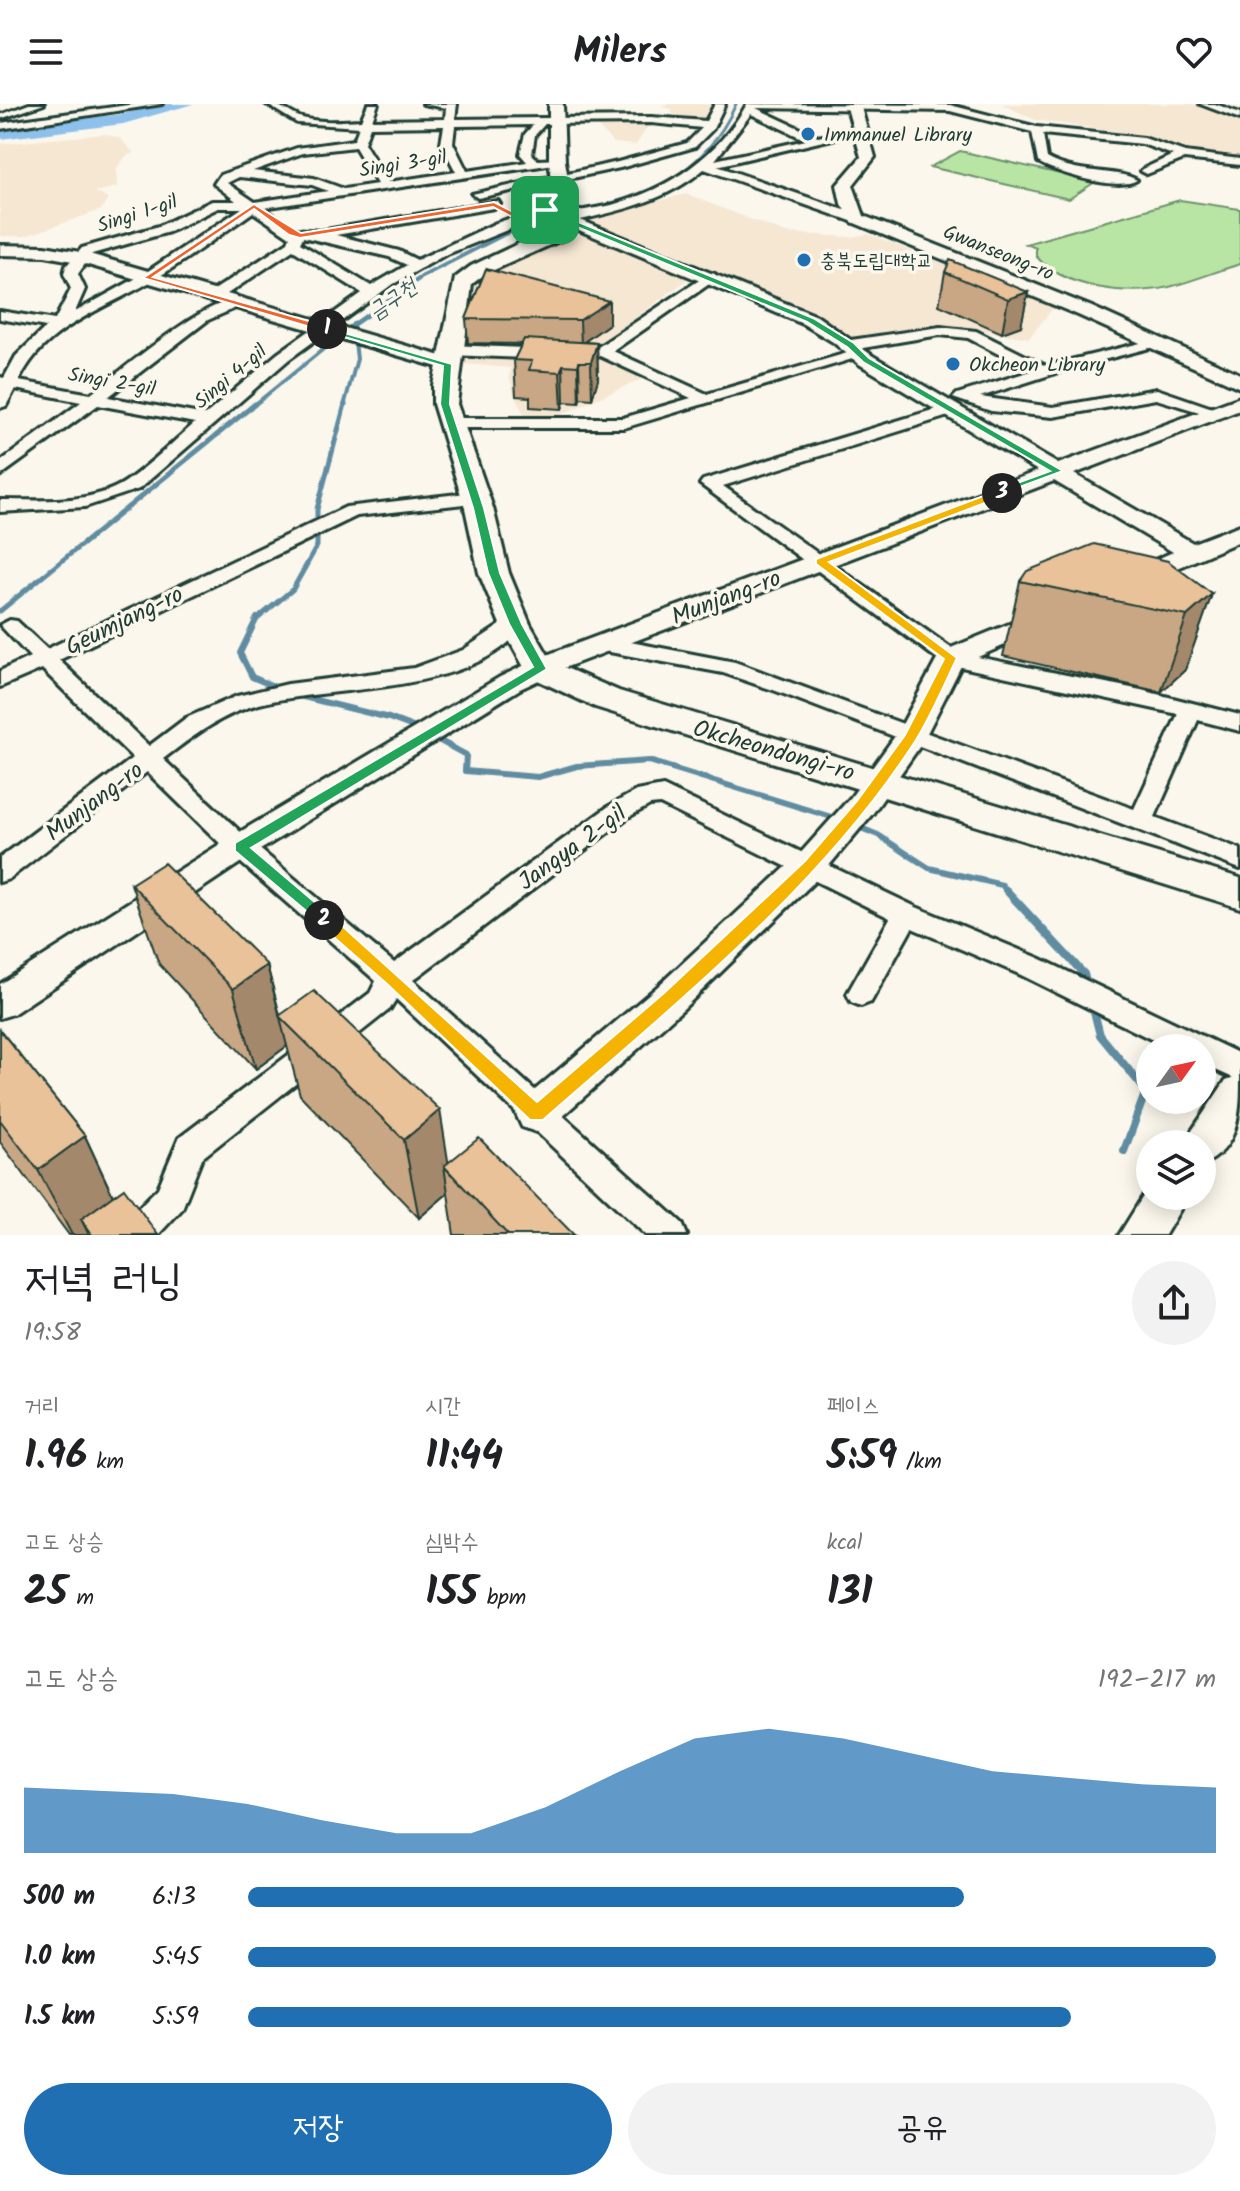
<!DOCTYPE html>
<html lang="ko">
<head>
<meta charset="utf-8">
<style>
  :root { --surface:#fff; --page:#f2f2f2; --text:#202124; --muted:#757577; --accent:#1f6fb2 }
  body { margin:0; font-family:Kalam,"Poor Story",sans-serif; background:var(--page); color:var(--text); height:100vh; display:flex; flex-direction:column; font-size:30px; white-space:nowrap }
  * { box-sizing:border-box; margin:0 }
  p { font-size:26px; color:var(--muted) }
  .icon { flex:none; width:44px; height:44px; fill:none; stroke:currentColor; stroke-width:2; stroke-linecap:round; stroke-linejoin:round }
  .map { position:relative; height:1131px; overflow:hidden }
  .drawer { display:flex; flex-direction:column; background:var(--surface); flex:1 }
  .drawer>* { flex:none }
  .needle { width:52px; rotate:57deg }
  .tools { position:absolute; left:1136px; top:930px; display:grid; gap:16px }
  .tools a { display:grid; place-items:center; width:80px; height:80px; border-radius:50%; background:var(--surface); box-shadow:0 4px 20px #0003; font-size:40px }
  .pin { position:absolute; display:grid; place-items:center; width:68px; height:68px; color:#fff; margin:-34px; border-radius:16px; box-shadow:0 4px 12px #0006 }
  .km { position:absolute; width:40px; height:40px; margin:-20px; border-radius:50%; background:#222; color:#fff; font-size:22px; line-height:40px; text-align:center }
  .round { display:grid; place-items:center; flex:none; width:84px; height:84px; border-radius:42px; background:var(--page) }
  .headline { display:flex; align-items:center; justify-content:space-between; height:136px; padding:0 24px }
  h1 { font-size:44px; font-weight:600; line-height:60px }
  .figures { display:grid; grid-template-columns:repeat(3,1fr); gap:12px; height:136px; padding:8px 24px }
  .figures div { display:grid; align-content:center }
  .figures b { font-size:40px; font-weight:600 }
  .figures small { font-size:22px; font-weight:400 }
  .figures p { font-size:22px }
  .chart { height:224px; padding:16px 24px }
  .chart p { display:flex; justify-content:space-between }
  .chart svg { width:100%; height:144px; margin-top:8px; fill:var(--accent); opacity:.7 }
  .primary-button { display:flex; gap:16px; margin-top:auto; padding:16px 24px }
  .primary-button a { flex:1; height:92px; border-radius:48px; background:var(--accent); color:#fff; font-size:32px; font-weight:600; line-height:92px; text-align:center }
  .primary-button a+a { background:var(--page); color:var(--text) }
  ul { padding:0 24px; list-style:none; font-size:26px }
  li { display:grid; grid-template-columns:128px 96px 1fr; align-items:center; height:60px }
  li i { height:20px; border-radius:10px; background:var(--accent) }
  header { display:flex; justify-content:space-between; align-items:center; height:104px; padding:0 24px; background:var(--surface); font-size:36px; font-weight:600 }
  .map>svg:first-child { display:block }
</style>
</head>
<body>
<header><svg class="icon" aria-label="menu" viewBox="0 0 24 24"><path d="M4 6h16M4 12h16M4 18h16"/></svg>Milers<svg class="icon" aria-label="heart" viewBox="0 0 24 24"><path d="M12 20l-8-8c-3-5 5-10 8-4 3-6 11-1 8 4z"/></svg></header>
<div class="map">
<svg width="1240" height="1131" viewBox="0 0 1240 1131">
  <rect width="100%" height="100%" fill="#fbf7ec"/>
  <filter id="ink" filterUnits="userSpaceOnUse"><feTurbulence type="fractalNoise" baseFrequency=".0125" numOctaves="2"/><feDisplacementMap in="SourceGraphic" scale="16" xChannelSelector="R" yChannelSelector="G"/><feConvolveMatrix kernelMatrix="1 2 1 2 8 2 1 2 1" color-interpolation-filters="sRGB"/></filter>
  <g filter="url(#ink)">
    <!-- built -->
    <g fill="#f6e7d3">
      <path d="M668,0h33l13,1 -5,15 -8,3 -26,-2 2,-6 -7,-3 3,-3 -12,-2z"/>
      <path d="M1002,0h196l42,14v42l-35,-5 -61,-19 -109,-16z"/>
      <path d="M595,19h55l-14,22 -23,-2z"/>
      <path d="M105,30l15,4 14,15 -8,3 -10,13 1,18 -21,5 12,7 -7,11 -75,26h-26v-92z"/>
      <path d="M686,90l100,39 65,4 17,-3 186,73 -25,31 -73,-11 -104,13 -38,-22 -231,-95 3,-4z"/>
      <path d="M589,128l92,40 -3,2 10,5 -89,66 -14,4 -119,-5 10,-66z"/>
      <path d="M463,250l135,4 46,20 -93,41 -25,-1 -11,-21 -6,-21 2,-8 -48,-4z"/>
    </g>
    <!-- green -->
    <g fill="#b8e5a3" stroke="#6c916c" stroke-width="2">
      <path d="M960,47l135,31 -26,17 -139,-32z"/>
      <path d="M1180,96l60,9v55c-23,7 -47,17 -71,23 -40,9 -105,2 -133,-31v-8l-10,-4z"/>
    </g>
    <g fill="none" stroke-linecap="round" stroke-linejoin="round">
      <!-- stream-far4 -->
      <path stroke="#618ca1" stroke-width="3" d="M497,134c91,-41 191,-26 239,-134"/>
      <!-- stream-far3 -->
      <g stroke="#618ca1" stroke-width="4">
        <path d="M350,223l73,-51 78,-40"/>
        <path d="M253,302l89,-72"/>
        <path d="M344,302l13,-47 -4,-35"/>
      </g>
      <!-- stream-far2 -->
      <g stroke="#618ca1" stroke-width="5">
        <path d="M0,507l255,-207"/>
        <path d="M256,516l37,-31 24,-43v-37l28,-105"/>
      </g>
      <!-- stream-far1 -->
      <g stroke="#618ca1" stroke-width="6">
        <path d="M257,514l-17,35 12,24 28,12"/>
        <path d="M291,590l98,24 32,12"/>
        <path d="M431,632l35,19 -1,16 73,6 39,-11 72,-5 189,58"/>
        <path d="M856,722l22,9 51,33 73,17 6,7"/>
      </g>
      <!-- stream -->
      <g stroke="#618ca1" stroke-width="8">
        <path d="M1006,786l78,84 3,12"/>
        <path d="M1092,900l8,31 46,56 -22,60"/>
      </g>
      <!-- river -->
      <path fill="#8dc0ea" fill-rule="evenodd" d="M165,0h28l-70,20 -123,15v-10l123,-15z"/>
      <!-- minor casing -->
      <g stroke="#1f3d34" stroke-width="6">
        <g id="minor">
          <path d="M29,0h15l-44,15v-4z"/>
          <path d="M135,0h27l-162,25v-6z"/>
          <path d="M266,0c16,0 22,9 36,14 19,5 40,3 59,2l7,-16h10l-6,16 73,-1 1,-11 -23,-4h34l-2,15 196,-2 55,4 9,-17h10l-12,25 -18,18 -75,21 -142,30 -6,-4 146,-32 69,-19 15,-15 -51,-5 -106,1 -10,11 -3,19 6,6 23,-1v4l-298,45 31,21 26,2 178,-30 2,3 -6,4 -158,27 63,16 18,9 79,-37 70,-23 6,4 -127,51 -55,31 -102,74 -149,129 -54,18 -85,5v-12c41,0 93,5 128,-20 24,-17 45,-38 67,-57l-97,-18 -98,71v-14l81,-60 -66,-13 -9,17 -6,2v-31l4,1 12,-22 30,-29 -46,-8v-8l55,9 16,-31 -7,-15 2,-8 16,-18 77,-22 53,-25h24l-22,-17 6,-9 77,-27 57,-8 5,-13 -62,-4zM533,21l-8,9 -5,20 7,8 -60,9 -14,-28 2,-17zM444,22l-3,17 15,29 -68,10 -24,-39 6,-16zM355,43l22,37 -33,5 -30,-11 -61,-7 50,-18zM239,73l73,8 16,6 -73,11 -28,-19zM218,104h24l-100,67 -67,37 10,-23 -7,-15 14,-20 77,-22zM253,108l37,25 -2,5 -80,52v6h10l75,-50 69,43 -85,61 -72,61 -97,-18 100,-77 32,-14v-6c-31,-5 -121,73 -149,94l-72,-13c24,-53 83,-71 131,-99 35,-21 69,-46 103,-70zM303,133l86,20 18,8 -36,21 -71,-43z"/>
          <path d="M747,0l203,1 87,22 107,11 41,14 55,7v6l-56,-6 -37,15 -6,-3 2,-2 30,-14 -31,-11 -99,-10 4,24c30,17 72,11 90,22 -19,12 -80,-7 -99,-18l-6,-30 -82,-21 -194,-3 62,29 43,-9 5,3 -149,35 145,50v6h-8l-150,-53c-38,33 -89,43 -137,54l-6,-4c13,-10 37,-10 54,-15 55,-16 103,-48 132,-100zM751,10l55,26 -91,20z"/>
          <path d="M1200,0h15l25,9v6z"/>
          <path d="M710,169l5,1v6l-102,71 94,43 154,-45 8,5 -245,74h-174l-8,-5 8,-5h173l68,-20 -91,-42 -20,4 -131,-5 -8,-5 8,-5 131,5 18,-3z"/>
          <path d="M940,223l36,4 70,35 111,-27 8,5 -93,24 -92,29 73,10 104,-18 67,23 -8,5 -60,-18 -103,18 -62,-6 -38,-13 4,-4 74,-23 -63,-33 -28,-3 -89,15 -8,-5 8,-5z"/>
          <path d="M949,301l6,1v8l-232,72 235,167 183,37 99,25v16l-42,-11 -43,97 85,32v20l-464,-178 -53,-18 -119,-22 -11,-7 11,-7 131,25 399,147 44,-95 -235,-51 -243,-179 3,-4z"/>
          <path d="M475,388l9,6 -2,4 -125,14 -298,144 90,86 37,-28 51,-22 51,-12 126,-16 49,-18 45,-30h14l4,4c-55,73 -189,60 -267,80 -37,10 -66,32 -96,55l86,81 145,123 215,-157 27,-15 27,-5 253,121 123,51 201,96v27l-38,-17v-16h-33l-150,-74 -107,-46 -41,74 -10,4 -10,-4 -4,-8 43,-76 -230,-114 -10,1 -23,13 -214,162 269,243 5,12h-41l-250,-236 -6,10 -188,149 -20,51 -24,26h-40l5,-12 35,-35 21,-50 191,-145 6,-12 -145,-127 -84,-82 -138,107 -9,3v-24l133,-100 -91,-89 -42,18v-16l30,-14 -30,-32 10,-5 7,1 30,28 299,-142z"/>
        </g>
      </g>
      <!-- tertiary casing -->
      <g stroke="#1f3d34" stroke-width="6">
        <g id="tertiary">
          <path d="M846,0h14l15,53 -22,28 11,31 228,91 148,67v14l-162,-73 -226,-93 -11,-18 -4,-19 24,-28z"/>
          <path d="M568,111l249,101 56,40 185,108 182,-67v13l-166,64 119,69 47,-18v16l-97,42h-18l-4,-5 4,-5 48,-21 -119,-71 -490,187 -44,21 -268,166 -239,159 -13,4v-34l228,-145 272,-162 44,-21 494,-185 -179,-107 -26,-22 -30,-18 -241,-101v-6z"/>
          <path d="M0,141l45,1 41,7 369,107 3,4 -10,6 -7,-2 -363,-106 -33,-6 -45,-1z"/>
          <path d="M1041,507l9,2 4,6 -4,6 -88,39 -40,79 -49,70 -51,61 -139,135 -133,118 -14,5 -14,-5 -6,-13 6,-13 135,-114 141,-131 53,-59 47,-65 43,-80z"/>
          <path d="M1240,971c0,36 0,74 -38,90v-21h-19l43,-64z"/>
          <path d="M1150,1081v11h38l-23,39h-46z"/>
        </g>
      </g>
      <!-- secondary casing -->
      <g stroke="#1f3d34" stroke-width="6">
        <path id="secondary" d="M549,0h14l2,57 11,65 -8,11 -83,37 -13,10 -15,120 36,104 16,65 21,51 22,38 67,29 621,187v30l-645,-201 -66,-31 -29,-52 -21,-51 -14,-65 -32,-104v-19l22,-107 16,-12 87,-41 -9,-64z"/>
      </g>
      <!-- minor -->
      <use href="#minor" fill="#fbf7ec" fill-rule="evenodd"/>
      <!-- tertiary -->
      <use href="#tertiary" fill="#fbf7ec" fill-rule="evenodd"/>
      <!-- secondary -->
      <use href="#secondary" fill="#fbf7ec" fill-rule="evenodd"/>
    </g>
    <!-- wall -->
    <g fill="#c9a784" stroke="#1f3d34" stroke-width="2">
      <path d="M486,165l123,55 -25,18 13,1 1,36 -6,20 -12,-1 -1,5 -15,-1 -2,7 -32,-2v-10l-14,-1 -2,-36 8,-16 -54,-1 -2,-24z"/>
      <path d="M945,168l83,20 -7,34 -19,7 -63,-28z"/>
      <path d="M1020,477l192,13 -27,76 -24,22 -158,-36z"/>
      <path d="M131,780l136,81 13,50 168,147 126,73h-120l-6,-42 -29,25 -119,-123 -13,-49 -31,23 -97,-105z"/>
      <path d="M0,926l85,106 28,60 45,39h-89l-69,-93z"/>
    </g>
    <!-- shaded-wall -->
    <g fill="#a4886c" stroke="#1f3d34" stroke-width="2">
      <path d="M1028,188l-7,34 -19,7 6,-34z"/>
      <path d="M609,197v23l-28,20 -1,-24z"/>
      <path d="M597,239l1,36 -6,20 -1,-37z"/>
      <path d="M579,258l1,36 -1,5 -1,-37z"/>
      <path d="M563,261l1,37 -2,7 -2,-37z"/>
      <path d="M1212,490l-27,76 -24,22 26,-76z"/>
      <path d="M267,861l20,81 -31,23 -23,-80z"/>
      <path d="M440,1006l10,63 -6,-7 4,27 -29,25 -15,-78z"/>
      <path d="M85,1032l36,78 -40,5 8,16h-17l-34,-65z"/>
    </g>
    <!-- building -->
    <g fill="#eac29a" stroke="#1f3d34" stroke-width="2">
      <path d="M950,156l78,32 -20,7 -63,-27z"/>
      <path d="M486,165l123,32 -29,19 -114,-1z"/>
      <path d="M524,235l73,4 -6,19h-12l-1,4 -15,-1 -3,7 -31,-2 3,-9 -18,-1z"/>
      <path d="M1094,440l74,17 44,33 -25,22 -167,-35 7,-10z"/>
      <path d="M164,759l103,102 -34,24 -102,-105z"/>
      <path d="M314,887l126,119 -36,30 -125,-124z"/>
      <path d="M0,926l85,106 -47,34 -38,-50z"/>
      <path d="M479,1034l95,97h-66l-64,-69z"/>
      <path d="M124,1084l34,47h-66l-11,-16z"/>
    </g>
  </g>
  <!-- split-1 -->
  <path fill="#f0652b" stroke="#fff" stroke-width="2" d="M494,98l27,14 24,-8 3,2 -28,11 -27,-14 -193,31 -11,-3 -35,-26 -101,68 177,50 -3,5 -184,-54 111,-74 47,29z"/>
  <!-- split-2 -->
  <path fill="#22a559" stroke="#fff" stroke-width="2" d="M324,223l128,37 -2,40 34,104 16,65 22,51 25,45 -296,179 79,67v9l-6,2 -89,-75v-8l298,-176 -24,-43 -21,-51 -15,-65 -33,-104 3,-38 -119,-35z"/>
  <!-- split-3 -->
  <path fill="#f5b400" stroke="#fff" stroke-width="2" d="M1002,385l4,6 -177,67 128,96c-13,27 -25,56 -41,82 -94,147 -242,265 -373,380h-13l-143,-136 -68,-60v-9h11l207,187 127,-109 141,-132 52,-60 48,-66 39,-76 -128,-95v-5z"/>
  <!-- split-4 -->
  <path fill="#22a559" stroke="#fff" stroke-width="2" d="M569,98l2,17 242,99 41,25 15,15 194,113 -65,24v-5l52,-19 -187,-109 -16,-15 -40,-25 -242,-100 -2,-15 -22,3z"/>
  <!-- markers -->
  <g fill="#1f6fb2" stroke="#fbf7ec" stroke-width="3">
    <circle cx="808" cy="30" r="8"/>
    <circle cx="804" cy="156" r="8"/>
    <circle cx="953" cy="260" r="8"/>
  </g>
  <g text-anchor="middle" stroke-width="7" stroke-linejoin="round" paint-order="stroke">
    <!-- far-poi labels -->
    <g font-size="20" fill="#1f3d34" stroke="#fbf7ec" text-anchor="start">
      <text x="824" y="37">Immanuel Library</text>
      <text x="820" y="163">충북도립대학교</text>
      <text x="969" y="267">Okcheon Library</text>
    </g>
    <!-- far-street labels -->
    <g font-size="20" fill="#1f3d34" stroke="#fbf7ec">
      <text transform="translate(403 59) rotate(-9)" y="7">Singi 3-gil</text>
      <text transform="translate(137 109) rotate(-18)" y="7">Singi 1-gil</text>
      <text transform="translate(999 148) rotate(22)" y="7">Gwanseong-ro</text>
      <text transform="translate(230 272) rotate(-40)" y="7">Singi 4-gil</text>
      <text transform="translate(112 277) rotate(10)" y="7">Singi 2-gil</text>
    </g>
    <!-- far-water labels -->
    <g font-size="22" font-style="italic" fill="#3a5e62" stroke="#fbf7ec">
      <text transform="translate(392 194) rotate(-35)" y="8">금구천</text>
    </g>
    <!-- street labels -->
    <g font-size="24" fill="#1f3d34" stroke="#fbf7ec">
      <text transform="translate(726 493) rotate(-21)" y="8">Munjang-ro</text>
      <text transform="translate(124 516) rotate(-26)" y="8">Geumjang-ro</text>
      <text transform="translate(774 646) rotate(16)" y="8">Okcheondongi-ro</text>
      <text transform="translate(94 697) rotate(-37)" y="8">Munjang-ro</text>
      <text transform="translate(572 743) rotate(-36)" y="8">Jangya 2-gil</text>
    </g>
  </g>
</svg>
<div class="tools">
<a><svg class="needle" viewBox="-14 -14 28 28"><path d="M0-13l5 13h-10z" fill="#e53935"/><path d="M0 13l5-13h-10z" fill="#757577"/></svg></a>
<a><svg class="icon" aria-label="layers" viewBox="0 0 24 24"><path d="M12 4l9 5-9 5-9-5zM3 14l9 5 9-5"/></svg></a>
</div>
<div class="pin" style="left:545px;top:106px;background:#1e9e55"><svg class="icon" aria-label="arrive" viewBox="0 0 24 24"><path d="M6 21V4h12l-3 4 3 4H6"/></svg></div>
<b class="km" style="left:327px;top:225px">1</b>
<b class="km" style="left:324px;top:816px">2</b>
<b class="km" style="left:1002px;top:389px">3</b>
</div>
<section class="drawer">
<div class="headline"><div><h1>저녁 러닝</h1><p>19:58</p></div><a class="round"><svg class="icon" aria-label="share" viewBox="0 0 24 24"><path d="M12 15V3M7 8l5-5 5 5M5 13v7h14v-7"/></svg></a></div>
<div class="figures">
<div><p>거리</p><b>1.96<small> km</small></b></div>
<div><p>시간</p><b>11:44</b></div>
<div><p>페이스</p><b>5:59<small> /km</small></b></div>
</div>
<div class="figures">
<div><p>고도 상승</p><b>25<small> m</small></b></div>
<div><p>심박수</p><b>155<small> bpm</small></b></div>
<div><p>kcal</p><b>131</b></div>
</div>
<div class="chart"><p><span>고도 상승</span>192–217 m</p>
<svg viewBox="0 0 160 44" preserveAspectRatio="none"><path d="M0 44V24L10 25L20 26L30 29L40 34L50 38L60 38L70 30L80 19L90 9L100 6L110 9L120 14L130 19L140 21L150 23L160 24V44z"/></svg>
</div>
<ul>
<li><b>500 m</b>6:13<i style="width:74%"></i></li>
<li><b>1.0 km</b>5:45<i style="width:100%"></i></li>
<li><b>1.5 km</b>5:59<i style="width:85%"></i></li>
</ul>
<div class="primary-button"><a>저장</a><a>공유</a></div>
</section>
</body>
</html>
